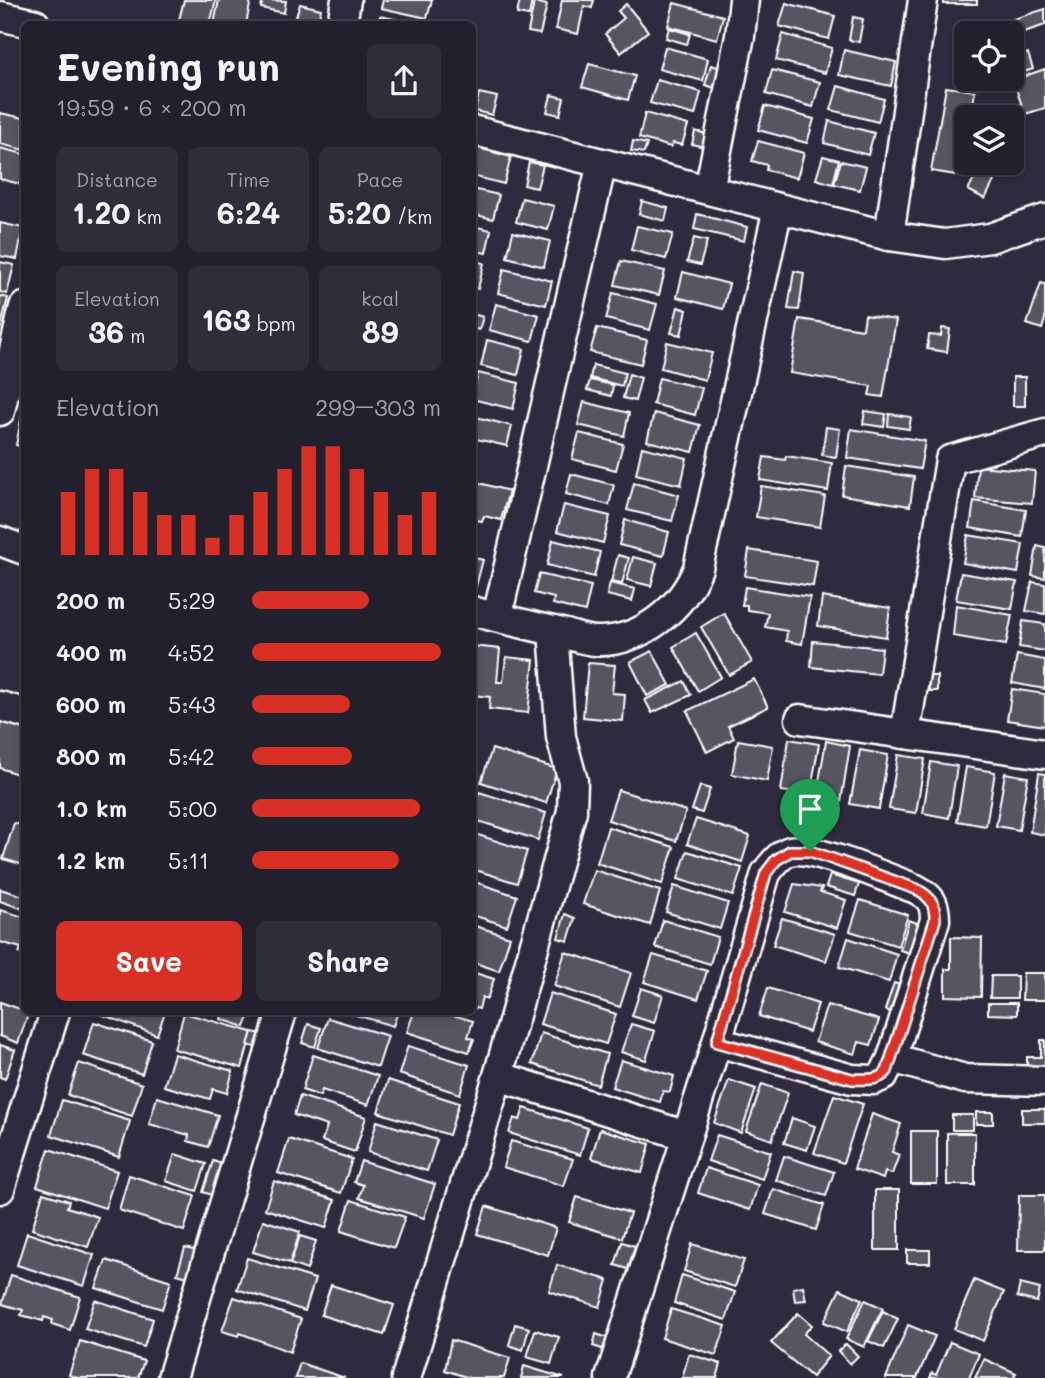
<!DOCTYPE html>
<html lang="en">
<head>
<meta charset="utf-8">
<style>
  :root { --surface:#23202e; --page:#2f2d3a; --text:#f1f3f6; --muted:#a3a3aa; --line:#403e4a; --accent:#d93025 }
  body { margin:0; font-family:Mali,sans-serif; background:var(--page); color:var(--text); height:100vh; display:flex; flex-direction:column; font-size:26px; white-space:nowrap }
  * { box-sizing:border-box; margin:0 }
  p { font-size:23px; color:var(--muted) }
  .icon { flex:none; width:38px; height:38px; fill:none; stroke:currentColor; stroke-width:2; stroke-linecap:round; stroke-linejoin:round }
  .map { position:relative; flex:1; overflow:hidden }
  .side { position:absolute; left:21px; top:21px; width:455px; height:994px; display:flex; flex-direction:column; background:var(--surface); border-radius:10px; box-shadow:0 4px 10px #0003,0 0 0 2px var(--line) }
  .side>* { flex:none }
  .tools { position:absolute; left:954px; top:21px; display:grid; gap:14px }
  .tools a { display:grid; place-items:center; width:70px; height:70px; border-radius:10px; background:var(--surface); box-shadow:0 4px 10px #0003,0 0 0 2px var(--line); font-size:35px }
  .pin { position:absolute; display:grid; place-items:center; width:60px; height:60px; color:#fff; margin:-72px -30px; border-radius:50% 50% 50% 0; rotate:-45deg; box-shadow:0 0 7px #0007 }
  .pin .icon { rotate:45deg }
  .round { display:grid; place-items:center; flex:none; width:74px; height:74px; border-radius:10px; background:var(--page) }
  .overview { display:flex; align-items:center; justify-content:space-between; height:119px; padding:0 35px }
  h1 { font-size:38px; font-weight:700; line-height:52px }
  .figures { display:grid; grid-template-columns:repeat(3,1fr); gap:10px; height:119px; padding:7px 35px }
  .figures div { display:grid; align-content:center; border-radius:10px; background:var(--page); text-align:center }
  .figures b { font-size:30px; font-weight:700 }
  .figures small { font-size:19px; font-weight:400 }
  .figures p { font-size:19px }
  .chart { height:196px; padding:14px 35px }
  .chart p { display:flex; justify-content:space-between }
  .chart svg { width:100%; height:126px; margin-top:7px; stroke:var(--accent); stroke-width:6 }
  .cta { display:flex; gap:14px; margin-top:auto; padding:14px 35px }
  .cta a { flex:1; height:80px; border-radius:10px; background:var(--accent); color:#fff; font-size:28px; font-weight:700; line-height:80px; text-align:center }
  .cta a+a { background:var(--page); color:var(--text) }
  ul { padding:0 35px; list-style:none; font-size:23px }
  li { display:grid; grid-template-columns:112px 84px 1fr; align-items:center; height:52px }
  li i { height:18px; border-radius:9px; background:var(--accent) }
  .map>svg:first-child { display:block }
</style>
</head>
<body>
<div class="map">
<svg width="1045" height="1378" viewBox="0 0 1045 1378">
  <rect width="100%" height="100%" fill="#2f2a3d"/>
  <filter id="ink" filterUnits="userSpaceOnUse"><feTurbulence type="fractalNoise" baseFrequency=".0143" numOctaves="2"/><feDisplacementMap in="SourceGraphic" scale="14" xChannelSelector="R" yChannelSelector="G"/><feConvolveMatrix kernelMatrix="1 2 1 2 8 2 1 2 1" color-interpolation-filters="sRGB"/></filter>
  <g filter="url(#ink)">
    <!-- building -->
    <g fill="#595564" stroke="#fff" stroke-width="2">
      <path d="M184,0h32l-6,24h-32z"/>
      <path d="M219,0h32l-5,24h-32z"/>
      <path d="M263,0l23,1 -2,12 -23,-5z"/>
      <path d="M383,0h49l-5,18 -46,-10z"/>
      <path d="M520,0h12l-3,16 -12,-2z"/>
      <path d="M562,0h32l-2,8 -8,-2 -6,28 -22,-5z"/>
      <rect x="944" y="0" width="33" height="4"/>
      <path d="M534,2l13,3 -7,29 -12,-2z"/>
      <path d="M674,3l49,13 -6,23 -49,-13z"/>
      <path d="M786,3l49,13 -6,23 -50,-13z"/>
      <path d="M300,4l21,5 -3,13 -22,-5z"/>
      <path d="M626,4l22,27 -27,22 -16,-19 19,-16 -6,-7z"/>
      <path d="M1045,9v16l-33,11v-3h-22l-2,-6z"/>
      <path d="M380,16l38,8h-40z"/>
      <path d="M853,17l10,2 -4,23 -10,-2z"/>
      <path d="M669,28l21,6 -3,10 -21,-6z"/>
      <path d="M783,34l49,14 -7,25 -49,-13z"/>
      <path d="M665,47l43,12 -5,22 -44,-12z"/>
      <path d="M844,50l52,12 -5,24 -52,-11z"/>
      <path d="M1028,53l5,16 -21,7v-17z"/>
      <path d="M589,64l46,12 -7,24 -46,-13z"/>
      <path d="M711,65l14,4 -6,20 -14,-4z"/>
      <path d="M1045,69v39l-20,6 -12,-34z"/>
      <path d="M772,70l48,12 -7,25 -47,-13z"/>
      <path d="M657,80l44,12 -6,23 -45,-12z"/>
      <path d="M838,86l46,13 -6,23 -47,-12z"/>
      <path d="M946,87l29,4 -4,26h-5v32l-4,27 -31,-5z"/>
      <path d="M479,93l18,4 -5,18 -17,-4z"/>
      <path d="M551,95l13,3 -4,17 -13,-3z"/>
      <path d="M765,106l49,13 -7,24 -49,-13z"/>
      <path d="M0,113l24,5v32l-24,-6z"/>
      <path d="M645,113l43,12 -6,20 -9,-2 -2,4 -32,-9z"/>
      <path d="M829,121l45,12 -6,22 -44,-12z"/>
      <path d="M695,131l12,3 -3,13 -12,-3z"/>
      <path d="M633,141l14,3 -3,9 -13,-2z"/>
      <path d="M758,141l46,12 -7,25 -31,-8 1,-5 -15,-4z"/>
      <path d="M475,147l36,10 -7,27 -32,-8z"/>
      <path d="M0,148l24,6v31l-24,-6z"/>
      <path d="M823,156l16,4 -6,24 -17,-5z"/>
      <path d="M841,161l25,6 -6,23 -26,-6z"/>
      <path d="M529,162l14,3 -6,23 -13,-3z"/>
      <path d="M982,163l17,8 -14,28 -17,-9z"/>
      <path d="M472,189l27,6 -6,24 -21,-5z"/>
      <path d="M522,198l32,8 -6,24 -32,-8z"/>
      <path d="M642,201l26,7 -3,13 -26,-7z"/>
      <path d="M697,214l50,13 -3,14 -50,-12z"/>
      <path d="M0,223l23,5 -6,31 -17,-3z"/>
      <path d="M472,226l19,4 -5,23 -14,-3z"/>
      <path d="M637,226l36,8 -7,25 -35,-9z"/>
      <path d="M513,232l37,9 -6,26 -37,-10z"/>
      <path d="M694,238l13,3 -7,24 -13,-3z"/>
      <path d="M474,261l10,2 -6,26 -6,-2z"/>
      <path d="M621,261l44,10 -6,24 -44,-10z"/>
      <path d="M0,262l14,3 -7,29 -7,-2z"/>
      <path d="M504,269l48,12 -6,24 -48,-12z"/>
      <path d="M794,271l10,2 -5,37 -11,-1z"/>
      <path d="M683,272l46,12 -6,25 -46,-12z"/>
      <path d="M1041,283l4,1v35l-3,10 -15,-5z"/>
      <path d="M613,293l44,11 -7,26 -44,-11z"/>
      <path d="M0,296l8,2 -8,32z"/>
      <path d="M496,304l43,11 -7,26 -43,-11z"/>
      <path d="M678,307l9,3 -6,25 -10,-2z"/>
      <path d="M473,314l10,3 -4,13 -7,-2z"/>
      <path d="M865,315l31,5 -13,77 -14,-2 2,-9 -81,-13 9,-54 64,10z"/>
      <path d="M597,328l50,12 -6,24 -51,-12z"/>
      <path d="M942,328l8,1 -3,23 -20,-3 2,-14 12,1z"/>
      <path d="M487,340l37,9 -6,26 -37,-9z"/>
      <path d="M667,342l45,11 -7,27 -44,-12z"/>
      <path d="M593,365l32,8 -3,13 -32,-8z"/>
      <path d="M478,373l41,10 -6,26 -41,-10z"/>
      <path d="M629,374l12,4 -6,23 -12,-3z"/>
      <rect x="1013" y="377" width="12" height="29"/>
      <path d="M659,378l43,10 -7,27 -42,-11z"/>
      <path d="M590,380l23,5 -2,11 -24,-6z"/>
      <path d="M584,402l45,11 -5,23 -46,-11z"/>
      <path d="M865,411l21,3 -2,13 -21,-3z"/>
      <path d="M654,413l46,12 -7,27 -46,-11z"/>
      <path d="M889,414l22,3 -2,12 -21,-3z"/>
      <path d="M22,415h2v32l-8,-2z"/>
      <path d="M472,416l40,10 -5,20 -35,-8z"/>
      <path d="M826,427l14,2 -4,28 -14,-2z"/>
      <path d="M851,429l74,12 -5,28 -73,-11z"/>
      <path d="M579,433l44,11 -7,26 -44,-11z"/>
      <path d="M642,447l45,11 -6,27 -45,-11z"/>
      <path d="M786,456l46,7 -4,28 -68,-11 4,-23 21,3z"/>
      <path d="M846,466l68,11 -4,29 -68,-11z"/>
      <path d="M978,466l57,5 -3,32 -57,-5z"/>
      <path d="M571,474l43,11 -5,20 -43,-11z"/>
      <path d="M472,481l37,10 -8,29 -17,-4 -2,5 -10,-2z"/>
      <path d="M634,483l45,12 -7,26 -45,-11z"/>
      <path d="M761,486l64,10 -5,31 -64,-10z"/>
      <path d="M974,501l52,9 -4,27 -52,-9z"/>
      <path d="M564,505l46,11 -7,27 -46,-12z"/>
      <path d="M625,520l44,12 -6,24 -44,-11z"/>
      <path d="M968,535l55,9 -5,29 -55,-10z"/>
      <path d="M553,540l47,12 -6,25 -47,-12z"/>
      <path d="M1037,546l8,2v30l-13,-2z"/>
      <path d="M749,550l68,11 -4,25 -68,-10z"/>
      <path d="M618,555l11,3 -7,26 -11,-2z"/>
      <path d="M472,557l11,3 -7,26 -4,-1z"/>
      <path d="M633,557l24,6 -6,23 -24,-6z"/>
      <path d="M961,573l56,9 -5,27 -56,-9z"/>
      <path d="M539,574l52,12 -6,26 -32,-8 1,-6 -20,-5z"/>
      <path d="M1032,582l13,2v30l-19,-3z"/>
      <path d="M610,583l25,6 -3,12 -25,-6z"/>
      <path d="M745,587l65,10 -8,47 -16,-3 1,-10 -22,-4 3,-14 -21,-3v-5h-5z"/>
      <path d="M822,597l68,11 -4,29 -68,-11z"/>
      <path d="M956,605l56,10 -6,30 -53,-9z"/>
      <path d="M724,613l28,49 -23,13 -28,-48z"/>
      <path d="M1023,621l22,3v27l-26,-4z"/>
      <path d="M696,633l25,44 -23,14 -25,-44z"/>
      <path d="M813,641l69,7 -3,26 -68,-7z"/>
      <path d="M472,646l28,3 -3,33h6l3,-25 28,3 -6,53 -39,-4 1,-12 -18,-2z"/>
      <path d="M652,651l18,34 -23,11 -17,-34z"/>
      <path d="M1017,655l28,5v29l-33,-6z"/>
      <path d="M588,663l27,2 -3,28 13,1 -2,27 -40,-4z"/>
      <rect x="929" y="676" width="8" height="15"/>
      <path d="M754,679l14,28 -40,19 6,12 -27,14 -20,-41z"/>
      <path d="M684,681l7,14 -39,18 -7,-13z"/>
      <path d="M1012,689l33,5v32l-38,-6z"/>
      <path d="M0,719l24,8v35l-4,13 -20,-7z"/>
      <path d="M789,739l30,5 -9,51 -29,-4z"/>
      <path d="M738,740l35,6 -6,35 -35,-7z"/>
      <path d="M826,741l24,5 -9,56 -25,-4z"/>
      <path d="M492,749l65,20 -11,34 -65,-21z"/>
      <path d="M860,750l28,5 -9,54 -29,-5z"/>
      <path d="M898,755l27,4 -9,54 -27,-4z"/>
      <path d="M931,762l26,4 -8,52 -26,-5z"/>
      <path d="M966,767l29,5 -9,54 -29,-5z"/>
      <path d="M1005,773l23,4 -9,53 -23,-4z"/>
      <path d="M1039,773l6,1v61l-15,-3z"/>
      <path d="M700,786l10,3 -8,24 -10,-3z"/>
      <path d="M618,790l68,21 -10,30 -68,-21z"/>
      <path d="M479,792l67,21 -8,27 -66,-21z"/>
      <path d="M696,819l54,17 -8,26 -55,-18z"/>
      <path d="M14,823l10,3v39l-21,-6z"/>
      <path d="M608,827l66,20 -12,37 -65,-21z"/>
      <path d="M472,833l55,18 -10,32 -45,-14z"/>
      <path d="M687,851l55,17 -9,28 -55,-17z"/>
      <path d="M594,870l66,21 -10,34 -67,-21z"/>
      <path d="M830,875l29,9 -4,12 -29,-9z"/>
      <path d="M472,881l45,15 -10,30 -35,-11z"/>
      <path d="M794,884l28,4 -2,4 26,8 -9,28 -52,-16z"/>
      <path d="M674,886l54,17 -8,26 -54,-17z"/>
      <path d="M0,889l24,7 -1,13 -23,-8z"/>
      <path d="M860,900l48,15 -10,31 -48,-15z"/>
      <path d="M0,910l24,7v38l-5,-2 2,-5 -21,-6z"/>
      <path d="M565,914l10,4 -7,23 -10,-3z"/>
      <path d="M782,918l53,16 -9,27 -53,-16z"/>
      <path d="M663,920l55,17 -8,27 -55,-17z"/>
      <path d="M909,920l13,5 -9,29 -13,-4z"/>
      <path d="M472,925l38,12 -11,34 -27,-9z"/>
      <path d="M951,937l31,1 -1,59 -36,-1v-27h6z"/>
      <path d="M848,938l49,16 -8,28 -50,-15z"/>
      <path d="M565,952l66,21 -11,34 -66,-21z"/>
      <path d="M653,955l54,16 -9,28 -54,-17z"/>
      <path d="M472,972l22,7 -7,20 -5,-2 -3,12 -7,-2z"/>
      <path d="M1023,973h22v27h-23z"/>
      <path d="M991,976h26v22h-27z"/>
      <path d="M894,983l12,4 -9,27 -12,-4z"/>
      <path d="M641,988l22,7 -9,28 -22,-7z"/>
      <path d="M768,988l50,16 -9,28 -50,-16z"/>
      <path d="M550,993l66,21 -10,30 -66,-20z"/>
      <path d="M0,1002l29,10 -11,31 -18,-7z"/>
      <path d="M988,1003h29v12l-29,-1z"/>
      <path d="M827,1005l52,15 -8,25 -12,-3 -4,12 -40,-12z"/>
      <path d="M95,1012h70l-8,23z"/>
      <path d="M209,1012h42l-6,15 -24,-8 1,-3z"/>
      <path d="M346,1012h52l-5,14z"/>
      <path d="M414,1012h29l30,9 -5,16 6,2 -5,13 -62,-20z"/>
      <path d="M184,1013l68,19 -10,36 -68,-19z"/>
      <path d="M328,1018l60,18 -10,31 -60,-19z"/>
      <path d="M94,1022l58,19 -10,33 -59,-19z"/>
      <path d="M308,1024l13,4 -6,19 -13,-4z"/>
      <path d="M631,1024l24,7 -9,29 -25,-8z"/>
      <path d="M252,1032l11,2 -5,14 -10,-3z"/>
      <path d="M541,1033l66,21 -9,31 -66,-21z"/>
      <path d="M1041,1040h4v28h-18v-11h14z"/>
      <path d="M0,1045l15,5 -10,29 -5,-2z"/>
      <path d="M408,1046l61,19 -9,29 -61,-20z"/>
      <path d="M174,1054l59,17 -6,22 -14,-4 -3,10 -46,-13z"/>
      <path d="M313,1055l65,21 -10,29 -46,-15 -2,6 -18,-6z"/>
      <path d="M621,1060l53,16 -4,16 -7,-1 -3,11 -48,-15z"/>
      <path d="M79,1063l63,21 -10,32 -64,-21z"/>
      <path d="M388,1080l71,23 -10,32 -71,-23z"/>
      <path d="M729,1080l27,9 -15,44 -27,-10z"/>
      <path d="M762,1084l26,9 -16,47 -26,-9z"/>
      <path d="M834,1095l29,9 -20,59 -29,-10z"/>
      <path d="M300,1096l66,21 -11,35 -33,-11 5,-15 -33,-11z"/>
      <path d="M157,1097l61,18 -10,32 -20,-6 1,-6 -40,-11z"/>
      <path d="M62,1100l68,21 -11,36 -68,-22z"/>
      <path d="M524,1108l64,20 -8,27 -71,-22 5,-15 6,2z"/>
      <rect x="1022" y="1109" width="23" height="14"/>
      <rect x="976" y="1112" width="17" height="12"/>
      <path d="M872,1114l29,10 -9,28 7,3 -7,19 -7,-2 -2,7 -29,-10z"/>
      <rect x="952" y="1115" width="21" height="15"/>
      <path d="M792,1118l23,8 -8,24 -23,-7z"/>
      <path d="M377,1121l60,19 -10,31 -59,-19z"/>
      <path d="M600,1129l50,15 -8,29 -51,-15z"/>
      <rect x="911" y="1131" width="26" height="53"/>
      <rect x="947" y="1133" width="28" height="52"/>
      <path d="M717,1135l54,17 -9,27 -54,-18z"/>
      <path d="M289,1139l63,20 -11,34 -63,-20z"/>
      <path d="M511,1141l62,18 -9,27 -61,-19z"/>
      <path d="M49,1149l68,22 -12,37 -68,-22z"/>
      <path d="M175,1154l31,10 -9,27 -31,-10z"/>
      <path d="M784,1156l50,16 -8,24 -50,-16z"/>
      <path d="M213,1161l12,4 -10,31 -12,-4z"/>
      <path d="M361,1161l74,23 -11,34 -65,-20 4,-13 -9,-3z"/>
      <path d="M706,1168l52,17 -8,25 -52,-17z"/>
      <path d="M129,1175l66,21 -11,35 -65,-21z"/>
      <path d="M274,1181l61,19 -9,28 -61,-19z"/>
      <path d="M773,1189l51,16 -8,25 -51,-16z"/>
      <rect x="875" y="1190" width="24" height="60"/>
      <path d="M43,1193l26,8 -2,6 31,10 -10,30 -56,-18z"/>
      <path d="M1019,1195h26v55h-27z"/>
      <path d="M577,1197l53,16 -8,25 -53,-16z"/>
      <path d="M351,1200l54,17 -11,31 -53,-17z"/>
      <path d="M486,1206l70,22 -8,27 -71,-21z"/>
      <path d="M263,1220l37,12 -10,31 -37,-11z"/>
      <path d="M27,1233l67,22 -10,31 -67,-21z"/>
      <path d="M300,1236l16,5 -9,29 -17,-6z"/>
      <path d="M622,1242l13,4 -7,23 -13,-4z"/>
      <path d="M692,1244l52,16 -9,27 -51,-16z"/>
      <path d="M185,1248l12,3 -9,26 -11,-3z"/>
      <rect x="907" y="1250" width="23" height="13"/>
      <path d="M247,1258l68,21 -10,32 -68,-22z"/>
      <path d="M106,1260l65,21 -9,28 -66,-21z"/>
      <path d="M557,1265l51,15 -8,27 -51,-16z"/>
      <path d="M11,1275l69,22 -10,33 -18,-6 1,-4 -9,-3 -1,4 -22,-6 2,-5 -21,-6z"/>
      <path d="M682,1275l53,17 -9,28 -52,-17z"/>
      <path d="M974,1280l30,12 -21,49 -29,-12z"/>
      <path d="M1020,1284l20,5 -3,13 -20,-5z"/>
      <path d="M331,1285l63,20 -10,30 -63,-20z"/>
      <path d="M803,1286l3,14 -11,1 -2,-13z"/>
      <path d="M840,1289l22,10 -15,33 -23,-10z"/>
      <path d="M234,1297l67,22 -11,33 -50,-19 -1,3 -17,-5z"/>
      <path d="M95,1300l58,19 -9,28 -59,-18z"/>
      <path d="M865,1300l18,8 -19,39 -18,-8z"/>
      <path d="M671,1309l55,17 -10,29 -54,-17z"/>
      <path d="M883,1311l15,8 -14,29 -16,-7z"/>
      <path d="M798,1313l14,12 -8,9 25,22 -17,21 -41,-34z"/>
      <path d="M515,1324l14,4 -6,22 -14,-5z"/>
      <path d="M908,1325l27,11 -18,42h-31z"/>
      <path d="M535,1330l24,7 -8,27 -24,-7z"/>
      <path d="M596,1334l12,4 -3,12 -12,-4z"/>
      <path d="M451,1340l59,18 -6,20h-35l-24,-8z"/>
      <path d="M80,1341l64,20 -6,17h-60l-9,-3z"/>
      <path d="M950,1342l29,12 -10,24h-39l2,-5 4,2z"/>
      <path d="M846,1344l12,12 -8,8 -12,-13z"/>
      <path d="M689,1354l32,10 -4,14h-35z"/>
      <path d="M984,1359l32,14 -3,5h-38z"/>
      <path d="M300,1363l45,15h-50z"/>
      <path d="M524,1366l40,12h-43z"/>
    </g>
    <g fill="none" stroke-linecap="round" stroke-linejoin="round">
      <!-- minor casing -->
      <g stroke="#fff" stroke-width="33">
        <g id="minor">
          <path d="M0,16l35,8"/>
          <path d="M342,24l4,-24"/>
          <path d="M472,130l417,106 56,8 45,-6 55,-19"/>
          <path d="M709,190l31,-154 4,-36"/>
          <path d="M889,236l34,-236"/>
          <path d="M0,411l24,-104"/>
          <path d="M0,541l24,9"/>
          <path d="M472,611c30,8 60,15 90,22 12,3 26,9 37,8 44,0 84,-34 99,-73l80,-360"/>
          <path d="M497,617l105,-454"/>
          <path d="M0,706l24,7"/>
          <path d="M800,719l245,35"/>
          <path d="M905,734l45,-274 95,-27"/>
          <path d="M892,1058l73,21 80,2"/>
          <path d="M498,1076l189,60"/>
          <path d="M0,1189l55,-177"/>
          <path d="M172,1378l110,-366"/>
          <path d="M406,1378l92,-302 74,-265 1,-30 -12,-44 -8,-106"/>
          <path d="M610,1378l107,-336 49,-169c6,-8 14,-19 24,-22 21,-6 102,29 126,38 15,8 19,14 19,31l-43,138 -9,18 -9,4 -22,-1 -135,-37"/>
        </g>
      </g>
      <!-- minor -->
      <use href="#minor" stroke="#2f2a3d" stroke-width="28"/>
    </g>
  </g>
  <g fill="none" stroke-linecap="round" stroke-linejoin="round" filter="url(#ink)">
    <!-- route casing -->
    <g stroke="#fff" stroke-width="14">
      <path id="route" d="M790,851h20l106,38c15,8 19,14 19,31l-48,151c-9,11 -22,8 -35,8l-135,-37 49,-169 10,-13z"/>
    </g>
    <!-- route -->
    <use href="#route" stroke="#d93025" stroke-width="9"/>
  </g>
</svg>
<div class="tools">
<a><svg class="icon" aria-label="locate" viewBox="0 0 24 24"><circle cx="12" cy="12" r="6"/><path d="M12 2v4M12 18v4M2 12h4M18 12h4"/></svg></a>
<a><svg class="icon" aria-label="layers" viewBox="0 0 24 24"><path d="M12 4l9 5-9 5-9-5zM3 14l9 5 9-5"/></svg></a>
</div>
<div class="pin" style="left:810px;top:851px;background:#1e9e55"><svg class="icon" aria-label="arrive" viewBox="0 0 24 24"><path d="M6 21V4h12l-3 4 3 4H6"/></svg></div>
<section class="side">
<div class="overview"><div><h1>Evening run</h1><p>19:59 · 6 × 200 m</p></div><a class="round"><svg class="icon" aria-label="share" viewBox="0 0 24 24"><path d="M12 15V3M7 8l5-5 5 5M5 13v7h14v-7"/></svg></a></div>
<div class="figures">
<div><p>Distance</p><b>1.20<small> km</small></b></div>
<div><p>Time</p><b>6:24</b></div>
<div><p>Pace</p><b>5:20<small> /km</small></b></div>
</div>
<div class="figures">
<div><p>Elevation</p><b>36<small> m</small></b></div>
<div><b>163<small> bpm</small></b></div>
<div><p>kcal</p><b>89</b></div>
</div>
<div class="chart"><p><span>Elevation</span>299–303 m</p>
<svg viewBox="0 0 160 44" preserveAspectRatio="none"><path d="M5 44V22M15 44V14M25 44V14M35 44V22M45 44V30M55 44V30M65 44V38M75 44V30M85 44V22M95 44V14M105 44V6M115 44V6M125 44V14M135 44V22M145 44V30M155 44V22"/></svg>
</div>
<ul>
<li><b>200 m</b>5:29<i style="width:62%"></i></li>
<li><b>400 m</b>4:52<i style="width:100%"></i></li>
<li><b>600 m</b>5:43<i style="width:52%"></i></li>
<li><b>800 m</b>5:42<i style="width:53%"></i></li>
<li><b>1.0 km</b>5:00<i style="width:89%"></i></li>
<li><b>1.2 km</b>5:11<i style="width:78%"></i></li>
</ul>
<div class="cta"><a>Save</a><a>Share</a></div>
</section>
</div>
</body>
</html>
